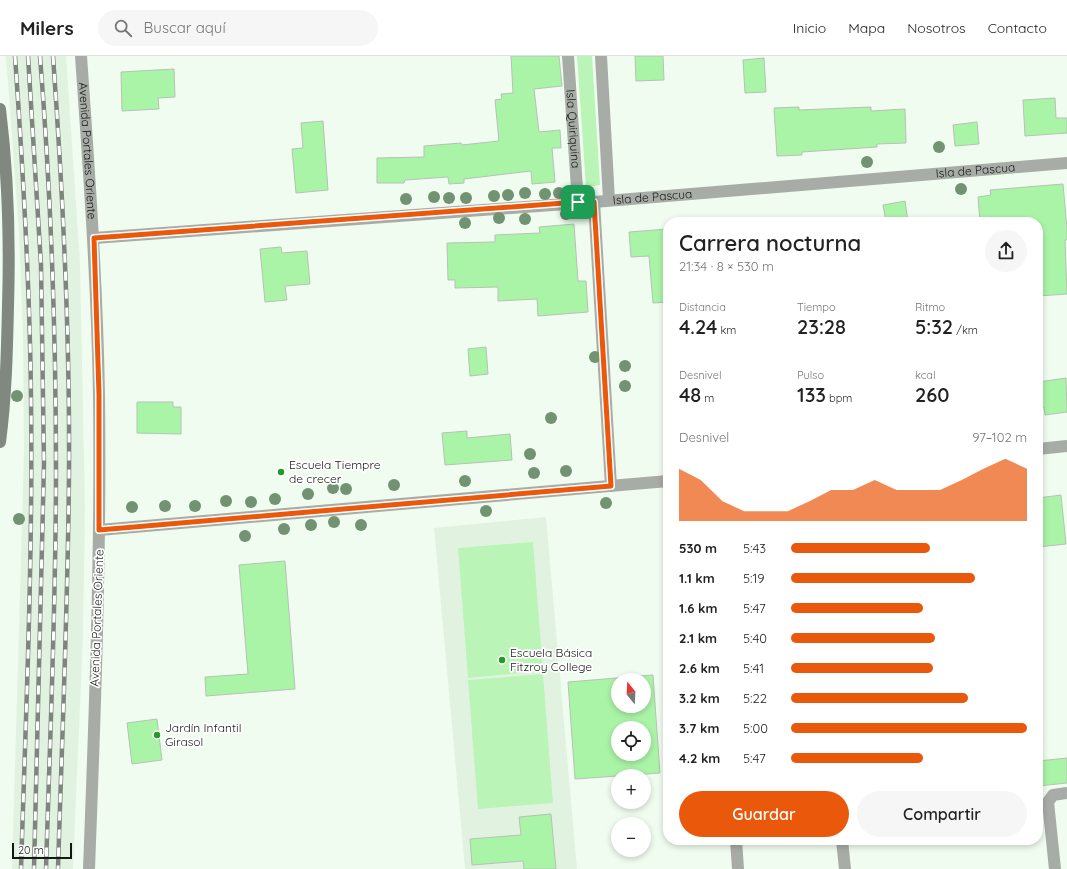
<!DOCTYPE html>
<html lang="es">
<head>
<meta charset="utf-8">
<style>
  :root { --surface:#fff; --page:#f6f6f6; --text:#222; --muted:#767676; --line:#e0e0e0; --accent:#ea580c }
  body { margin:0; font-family:Quicksand,sans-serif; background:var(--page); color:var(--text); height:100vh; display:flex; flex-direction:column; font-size:15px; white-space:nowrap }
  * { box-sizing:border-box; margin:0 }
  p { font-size:13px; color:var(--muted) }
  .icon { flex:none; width:22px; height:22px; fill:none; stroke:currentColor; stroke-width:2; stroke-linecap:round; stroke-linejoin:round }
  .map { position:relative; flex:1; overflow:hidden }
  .panel { position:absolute; left:663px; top:161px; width:380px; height:628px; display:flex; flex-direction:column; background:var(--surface); border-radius:16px; box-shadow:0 2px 6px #0003 }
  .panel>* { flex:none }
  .needle { width:26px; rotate:342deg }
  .tools { position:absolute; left:611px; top:617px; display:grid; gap:8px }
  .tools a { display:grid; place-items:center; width:40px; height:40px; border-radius:50%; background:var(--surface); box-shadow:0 2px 6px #0003; font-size:20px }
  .scale { position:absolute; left:12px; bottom:10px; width:60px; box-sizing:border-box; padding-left:4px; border:2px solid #141813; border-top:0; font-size:11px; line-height:14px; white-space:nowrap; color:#141813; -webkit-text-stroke:3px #fff; paint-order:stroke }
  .pin { position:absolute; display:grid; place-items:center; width:34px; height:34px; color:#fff; margin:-17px; border-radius:8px; box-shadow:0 2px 6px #0006 }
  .round { display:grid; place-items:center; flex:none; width:42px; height:42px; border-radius:21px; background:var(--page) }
  .headline { display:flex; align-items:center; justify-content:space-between; height:68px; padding:0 16px }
  h1 { font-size:22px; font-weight:600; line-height:30px }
  .figures { display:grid; grid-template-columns:repeat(3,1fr); gap:6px; height:68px; padding:4px 16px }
  .figures div { display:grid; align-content:center }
  .figures b { font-size:20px; font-weight:600 }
  .figures small { font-size:11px; font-weight:400 }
  .figures p { font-size:11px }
  .chart { height:112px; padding:8px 16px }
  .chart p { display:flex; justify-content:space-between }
  .chart svg { width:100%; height:72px; margin-top:4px; fill:var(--accent); opacity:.7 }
  .action { display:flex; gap:8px; margin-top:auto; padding:8px 16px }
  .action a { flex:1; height:46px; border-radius:24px; background:var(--accent); color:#fff; font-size:16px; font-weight:600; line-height:46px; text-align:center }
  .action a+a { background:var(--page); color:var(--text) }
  ul { padding:0 16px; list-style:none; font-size:13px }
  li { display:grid; grid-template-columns:64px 48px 1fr; align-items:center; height:30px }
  li i { height:10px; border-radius:5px; background:var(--accent) }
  header { display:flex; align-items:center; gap:24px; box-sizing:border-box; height:56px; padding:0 20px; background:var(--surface); border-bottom:1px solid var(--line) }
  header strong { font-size:19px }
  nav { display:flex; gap:22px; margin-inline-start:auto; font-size:14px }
  .search { width:280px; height:36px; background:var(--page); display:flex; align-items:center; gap:10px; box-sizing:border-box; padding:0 14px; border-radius:22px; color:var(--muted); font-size:15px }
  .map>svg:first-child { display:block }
</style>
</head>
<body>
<header>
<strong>Milers</strong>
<div class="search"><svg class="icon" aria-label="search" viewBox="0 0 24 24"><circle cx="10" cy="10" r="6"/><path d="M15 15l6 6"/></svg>Buscar aquí</div>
<nav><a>Inicio</a><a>Mapa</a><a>Nosotros</a><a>Contacto</a></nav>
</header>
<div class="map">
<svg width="1067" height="813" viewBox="0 0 1067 813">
  <rect width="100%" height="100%" fill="#f0fcef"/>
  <!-- built -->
  <g fill="#e1f3e0">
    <path d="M6,0h60l14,206 5,246 -2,128 -10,233h-61l12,-416 -1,-117 -4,-102z"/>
    <path d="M546,461l31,352h-112l-31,-341z"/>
  </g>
  <!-- green -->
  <g fill="#baf4b7">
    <path d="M577,0h15l8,129 -14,2z"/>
    <path d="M533,486l10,129 -75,7 -10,-130z"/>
    <path d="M543,618l10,129 -75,6 -10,-129z"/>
  </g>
  <!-- building -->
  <g fill="#aaf4a7" stroke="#b6c2b5" fill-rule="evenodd">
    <path d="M511,0h48l3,30 -28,3 5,43 21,-2 1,18h-9l3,34 -23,2 -1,-13 -67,8v4l-15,1 -1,-7 -43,3 -1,3h-27v-25l47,-1v-11l37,-3 1,2 37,-4 -4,-41 7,-1 -1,-5 12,-1z"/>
    <path d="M635,0h28l1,24 -28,1z"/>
    <path d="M764,2l2,34 -21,1 -2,-33z"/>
    <path d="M174,13l1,28 -17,1 1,11 -37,2 -1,-39z"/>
    <path d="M1055,42l1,20h11v15l-42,3 -2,-36z"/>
    <path d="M799,51v3l72,-3v4l34,-2 1,34 -29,1v3l-75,5v3l-25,1 -3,-48z"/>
    <path d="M323,65l5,69 -32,3 -4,-44 11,-1 -2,-25z"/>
    <path d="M977,66l2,22 -24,2 -2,-21z"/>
    <path d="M1063,128l4,45v11h-2l2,54 -29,2v-16l4,-1 -4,-57h-58l-2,-25 13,-2 -1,-5z"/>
    <path d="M905,145l3,21h-22l-3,-17z"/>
    <path d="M574,168l4,57h8l2,31 -50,4 -1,-17 -39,2v-14l-43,1v-8h-7l-1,-37 48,-1v-7l45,-2 -1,-6z"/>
    <path d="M668,173v73l-15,1 -4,-47 -18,1 -2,-25z"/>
    <path d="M281,191l1,6 25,-2 3,33 -25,2 2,14 -22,2 -5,-53z"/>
    <path d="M486,291l2,27 -18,2 -2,-27z"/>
    <path d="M1066,322l1,34 -22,3 -1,-8 -6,1v-26z"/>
    <path d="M137,346h36v5h8v27l-44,-1z"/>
    <path d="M467,375v7l43,-4 2,26 -67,5 -3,-32z"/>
    <path d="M1061,439l5,49 -28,3v-49z"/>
    <path d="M285,505l10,128 -89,7 -1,-19 43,-3 -9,-109z"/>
    <path d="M653,619l7,98 -85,6 -7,-97zM618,624h26v26h-26zM618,672h26v26h-26z"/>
    <path d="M157,663l5,41 -30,4 -5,-41z"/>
    <path d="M1067,702v25l-29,3v-25z"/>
    <path d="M551,758l5,55h-32l-1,-8 -51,4 -2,-26 51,-4 -2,-18z"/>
  </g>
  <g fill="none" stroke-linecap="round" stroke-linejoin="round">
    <!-- minor -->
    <g stroke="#a7aca7" stroke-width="12">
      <path id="s1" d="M568,0l10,147"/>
      <path d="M601,0l8,144"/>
      <path d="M594,146l17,284"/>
      <path id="s2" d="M94,182l500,-36 473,-39"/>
      <path d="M1038,393l29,-3"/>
      <path d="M99,474l569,-49"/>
      <path d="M736,784l2,29"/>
      <path d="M842,784l3,29"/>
      <path d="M1055,813l-7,-67 5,-7 14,-2"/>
    </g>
    <!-- tertiary -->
    <path stroke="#a7aca7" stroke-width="12" id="s3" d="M81,0c8,113 16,226 18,339 2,158 -4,316 -10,474"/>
    <!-- secondary -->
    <path stroke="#808880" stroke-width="12" d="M0,53c8,65 10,131 8,197 -1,45 -2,91 -8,136"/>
    <!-- rail casing -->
    <g stroke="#7d857c" stroke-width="4.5">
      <g id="rail">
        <path d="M15,0c8,114 15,229 16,343 2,157 -5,313 -10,470"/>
        <path d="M28,0l13,209 3,199 -10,405"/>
        <path d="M40,0c11,138 16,278 16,417 0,132 -6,264 -10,396"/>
        <path d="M53,0c10,139 17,278 16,417 -1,132 -7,264 -11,396"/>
      </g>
    </g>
    <!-- rail -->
    <use href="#rail" stroke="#fff" stroke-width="3" stroke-dasharray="9" stroke-linecap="butt"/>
  </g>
  <!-- trees -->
  <g fill="#719372">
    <circle cx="939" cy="91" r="6"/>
    <circle cx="867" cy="106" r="6"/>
    <circle cx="961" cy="133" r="6"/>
    <circle cx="525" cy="137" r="6"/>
    <circle cx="559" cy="137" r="6"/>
    <circle cx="545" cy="138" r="6"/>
    <circle cx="508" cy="139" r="6"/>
    <circle cx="494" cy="140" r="6"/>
    <circle cx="434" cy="141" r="6"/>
    <circle cx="449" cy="142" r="6"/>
    <circle cx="466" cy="142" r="6"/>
    <circle cx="406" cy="143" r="6"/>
    <circle cx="566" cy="158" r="6"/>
    <circle cx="499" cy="162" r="6"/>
    <circle cx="525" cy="163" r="6"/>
    <circle cx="465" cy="167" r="6"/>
    <circle cx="595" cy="301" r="6"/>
    <circle cx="625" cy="310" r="6"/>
    <circle cx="625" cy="330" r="6"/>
    <circle cx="17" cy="340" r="6"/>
    <circle cx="551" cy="362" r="6"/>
    <circle cx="530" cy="398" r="6"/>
    <circle cx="566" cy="415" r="6"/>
    <circle cx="534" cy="417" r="6"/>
    <circle cx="465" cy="425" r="6"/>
    <circle cx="394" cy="429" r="6"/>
    <circle cx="333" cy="432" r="6"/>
    <circle cx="346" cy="433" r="6"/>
    <circle cx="308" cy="438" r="6"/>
    <circle cx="275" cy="443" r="6"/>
    <circle cx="226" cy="445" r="6"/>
    <circle cx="251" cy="446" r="6"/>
    <circle cx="606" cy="447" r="6"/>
    <circle cx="165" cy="450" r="6"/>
    <circle cx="195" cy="450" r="6"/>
    <circle cx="132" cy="451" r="6"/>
    <circle cx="486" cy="455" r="6"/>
    <circle cx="19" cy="463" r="6"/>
    <circle cx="334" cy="466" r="6"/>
    <circle cx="311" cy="469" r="6"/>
    <circle cx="361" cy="469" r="6"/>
    <circle cx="284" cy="473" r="6"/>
    <circle cx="245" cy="480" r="6"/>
  </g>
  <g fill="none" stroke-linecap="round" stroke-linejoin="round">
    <!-- route casing -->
    <g stroke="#fff" stroke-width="8">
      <path id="route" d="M578,146h16l17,284 -512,44v-136l-5,-156z"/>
    </g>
    <!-- route -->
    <use href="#route" stroke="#ea580c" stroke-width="5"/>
  </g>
  <!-- markers -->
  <g fill="#25992a" stroke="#fff" stroke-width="1.5">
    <circle cx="281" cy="416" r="4"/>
    <circle cx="502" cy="604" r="4"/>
    <circle cx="157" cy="679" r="4"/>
  </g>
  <g text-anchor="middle" stroke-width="3.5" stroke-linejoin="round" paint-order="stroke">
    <!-- street labels -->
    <g font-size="12" fill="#141813" stroke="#fff">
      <text dy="4" stroke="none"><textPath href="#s1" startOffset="73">Isla Quiriquina</textPath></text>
      <text dy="4" stroke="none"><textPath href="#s3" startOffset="95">Avenida Portales Oriente</textPath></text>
      <text dy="4" stroke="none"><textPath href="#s2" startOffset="884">Isla de Pascua</textPath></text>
      <text dy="4" stroke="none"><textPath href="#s2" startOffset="560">Isla de Pascua</textPath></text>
      <text transform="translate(97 562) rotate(-88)" y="4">Avenida Portales Oriente</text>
    </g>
    <!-- poi labels -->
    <g font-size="12" fill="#141813" stroke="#fff" text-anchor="start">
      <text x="289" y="413">Escuela Tiempre<tspan x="289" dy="14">de crecer</tspan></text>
      <text x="510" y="601">Escuela Básica<tspan x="510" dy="14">Fitzroy College</tspan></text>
      <text x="165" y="676">Jardín Infantil<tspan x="165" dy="14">Girasol</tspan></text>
    </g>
  </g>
</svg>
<div class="tools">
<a><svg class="needle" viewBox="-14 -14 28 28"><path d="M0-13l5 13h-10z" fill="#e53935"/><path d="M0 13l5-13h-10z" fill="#767676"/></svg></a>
<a><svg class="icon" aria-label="locate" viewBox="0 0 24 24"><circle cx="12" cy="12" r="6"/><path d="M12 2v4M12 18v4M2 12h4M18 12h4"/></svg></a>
<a>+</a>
<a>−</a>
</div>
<div class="scale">20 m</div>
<div class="pin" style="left:578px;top:146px;background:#1e9e55"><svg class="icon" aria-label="arrive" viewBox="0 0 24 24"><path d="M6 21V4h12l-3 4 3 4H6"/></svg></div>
<section class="panel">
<div class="headline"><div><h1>Carrera nocturna</h1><p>21:34 · 8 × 530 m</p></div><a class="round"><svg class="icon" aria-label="share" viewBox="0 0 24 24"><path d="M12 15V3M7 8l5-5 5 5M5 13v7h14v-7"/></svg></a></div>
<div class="figures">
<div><p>Distancia</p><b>4.24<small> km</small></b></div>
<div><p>Tiempo</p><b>23:28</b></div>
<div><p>Ritmo</p><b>5:32<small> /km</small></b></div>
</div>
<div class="figures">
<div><p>Desnivel</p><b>48<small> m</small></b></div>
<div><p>Pulso</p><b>133<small> bpm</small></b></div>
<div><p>kcal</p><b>260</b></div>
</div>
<div class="chart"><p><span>Desnivel</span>97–102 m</p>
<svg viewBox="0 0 160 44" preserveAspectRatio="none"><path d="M0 44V12L10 19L20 32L30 38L40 38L50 38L60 32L70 25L80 25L90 19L100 25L110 25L120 25L130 19L140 12L150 6L160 12V44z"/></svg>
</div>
<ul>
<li><b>530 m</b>5:43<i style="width:59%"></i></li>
<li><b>1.1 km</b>5:19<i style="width:78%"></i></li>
<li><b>1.6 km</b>5:47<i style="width:56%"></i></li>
<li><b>2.1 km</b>5:40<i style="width:61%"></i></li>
<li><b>2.6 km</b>5:41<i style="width:60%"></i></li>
<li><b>3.2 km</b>5:22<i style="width:75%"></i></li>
<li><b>3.7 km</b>5:00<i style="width:100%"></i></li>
<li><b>4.2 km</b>5:47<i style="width:56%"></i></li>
</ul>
<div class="action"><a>Guardar</a><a>Compartir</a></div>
</section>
</div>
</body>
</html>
